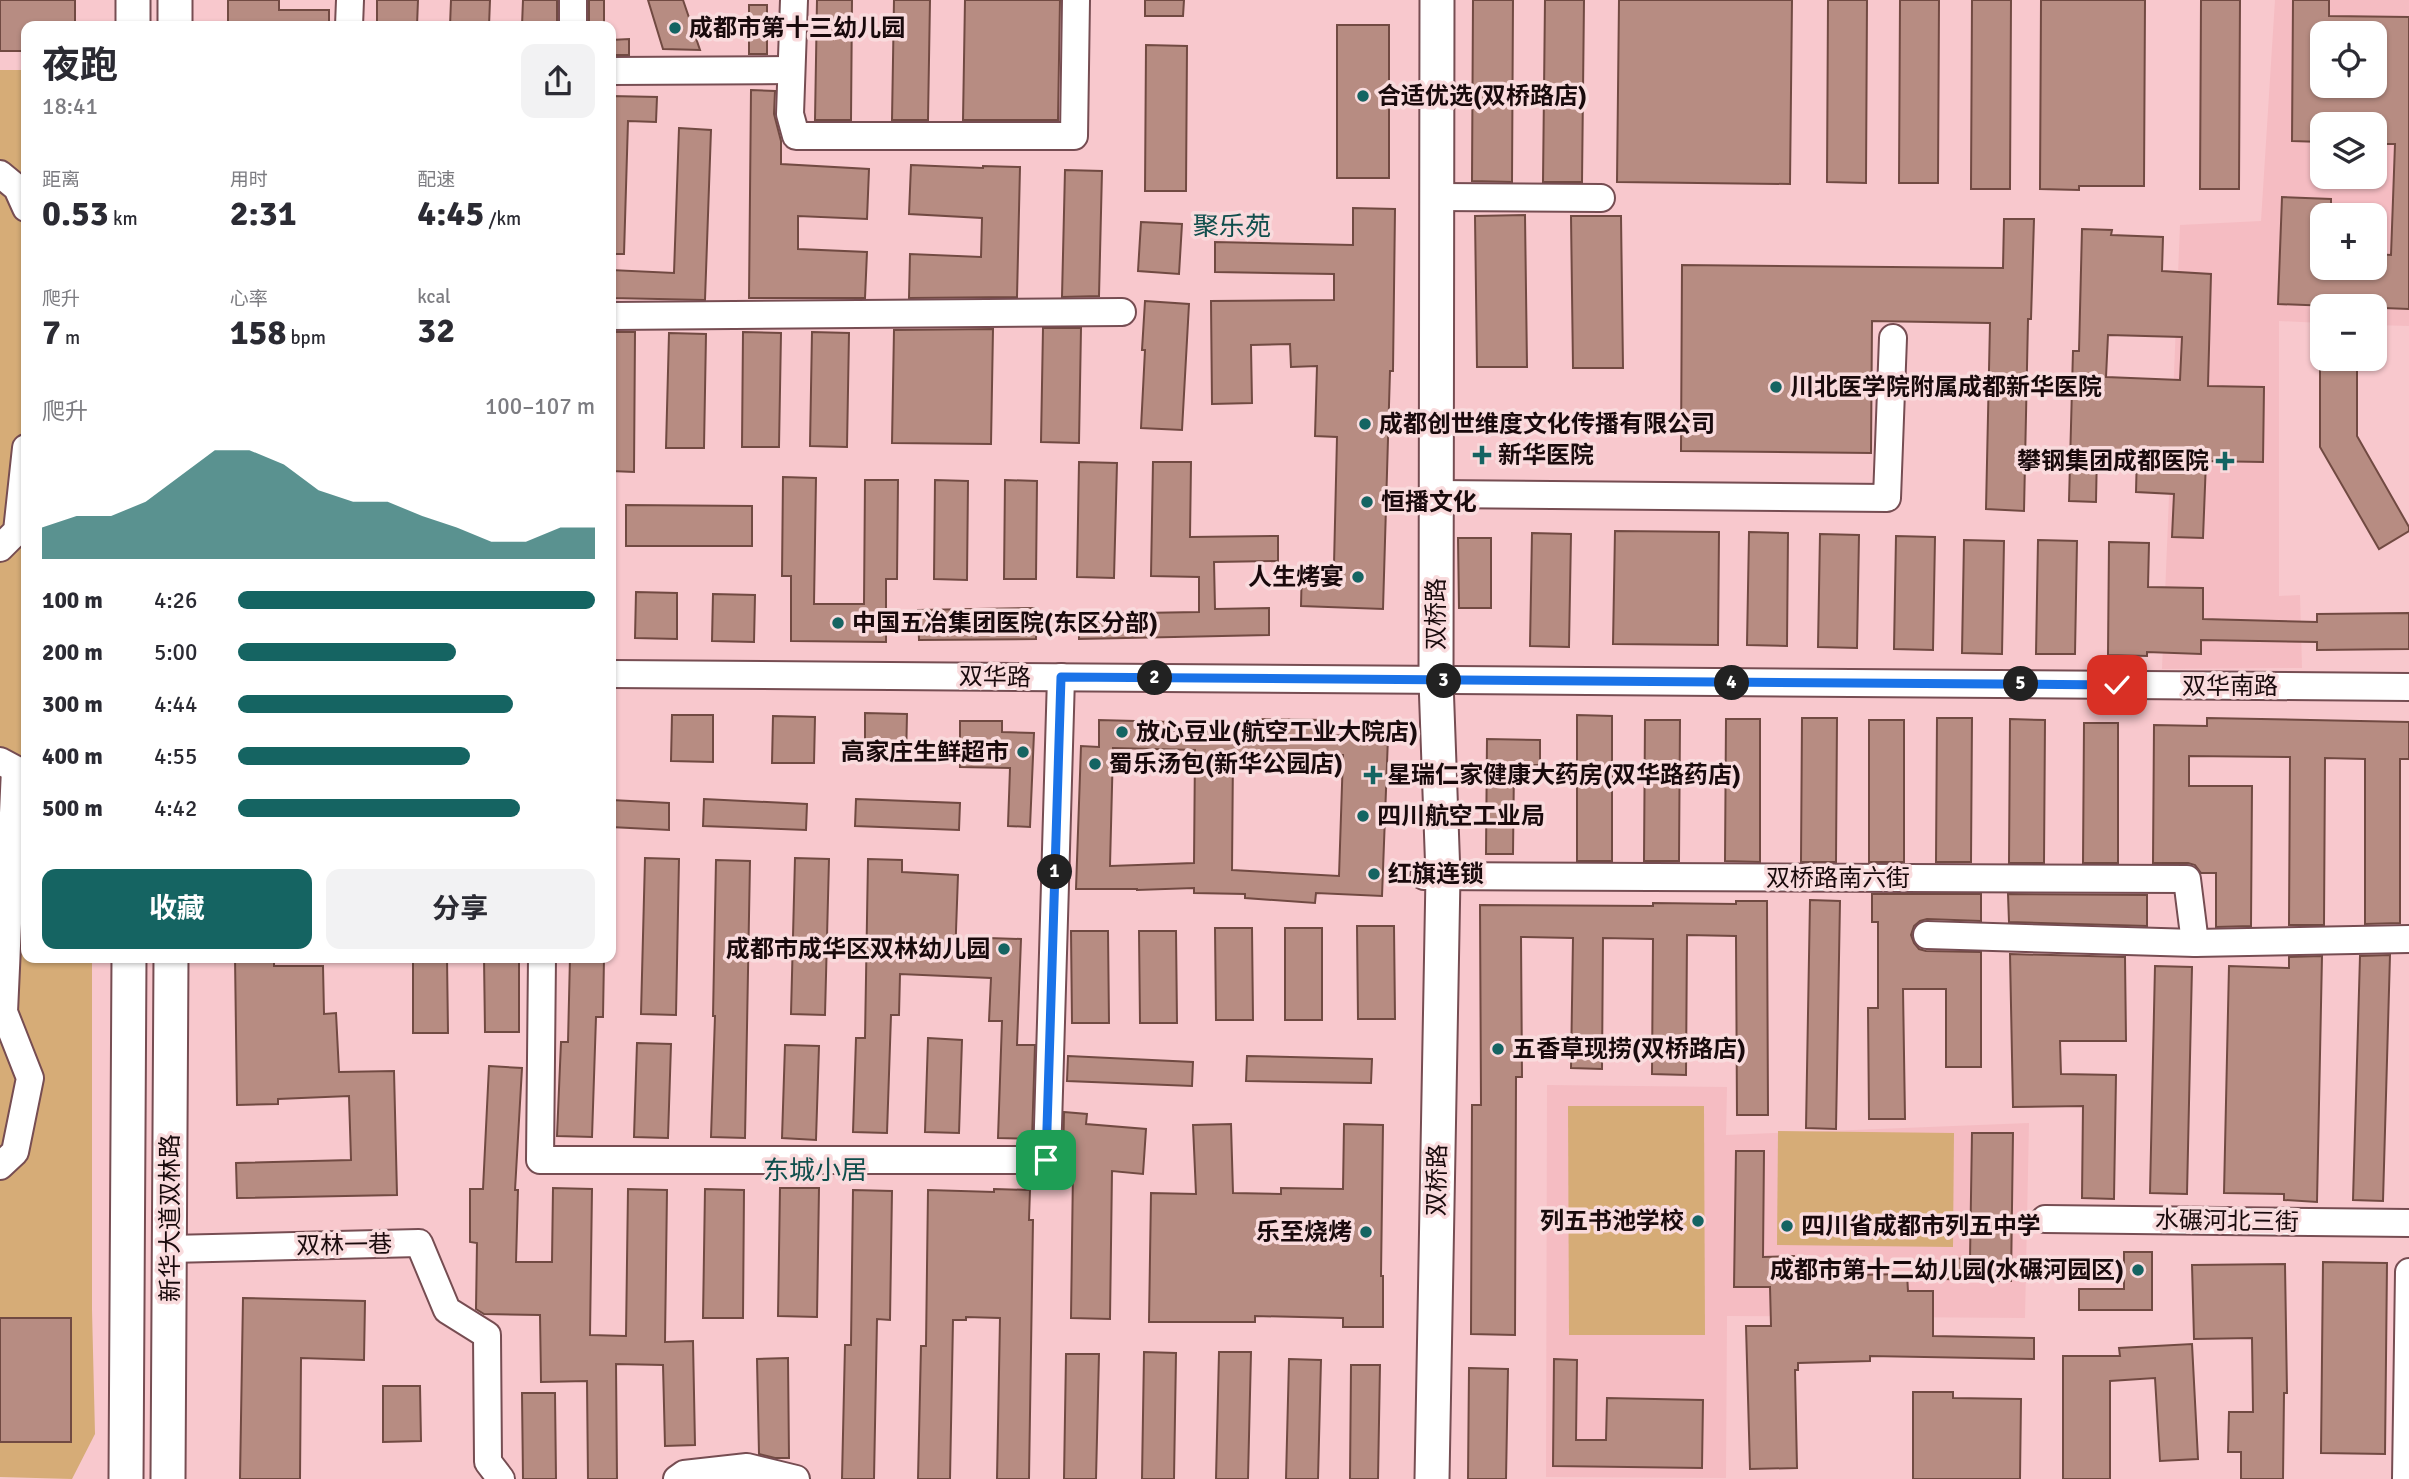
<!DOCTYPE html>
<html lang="zh">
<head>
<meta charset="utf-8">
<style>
  :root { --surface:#fff; --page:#f2f2f3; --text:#2b2b33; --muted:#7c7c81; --accent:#156462 }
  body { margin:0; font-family:Signika,"Noto Sans SC",sans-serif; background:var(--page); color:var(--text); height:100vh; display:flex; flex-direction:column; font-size:26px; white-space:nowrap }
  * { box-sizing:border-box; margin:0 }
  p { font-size:23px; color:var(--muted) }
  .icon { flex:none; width:38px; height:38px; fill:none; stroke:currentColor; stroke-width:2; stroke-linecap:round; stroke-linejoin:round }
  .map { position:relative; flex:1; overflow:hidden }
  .side { position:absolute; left:21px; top:21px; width:595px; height:942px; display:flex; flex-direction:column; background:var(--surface); border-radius:14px; box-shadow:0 2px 5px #0004 }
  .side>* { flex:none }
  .tools { position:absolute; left:2310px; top:21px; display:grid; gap:14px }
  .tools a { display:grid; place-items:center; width:77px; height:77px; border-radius:14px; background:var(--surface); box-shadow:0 2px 5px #0004; font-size:35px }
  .pin { position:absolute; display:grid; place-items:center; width:60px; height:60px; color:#fff; margin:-30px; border-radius:14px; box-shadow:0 4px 10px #0006 }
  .km { position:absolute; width:35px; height:35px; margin:-18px; border-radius:50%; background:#222; color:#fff; font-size:19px; line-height:35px; text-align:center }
  .round { display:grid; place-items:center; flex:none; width:74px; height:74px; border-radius:14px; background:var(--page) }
  .headline { display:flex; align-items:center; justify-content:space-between; height:119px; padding:0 21px }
  h1 { font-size:38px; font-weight:700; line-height:52px }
  .stats { display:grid; grid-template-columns:repeat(3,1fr); gap:10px; height:119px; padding:7px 21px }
  .stats div { display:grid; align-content:center }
  .stats b { font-size:35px; font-weight:700 }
  .stats small { font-size:19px; font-weight:400 }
  .stats p { font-size:19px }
  .chart { height:196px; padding:14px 21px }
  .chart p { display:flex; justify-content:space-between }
  .chart svg { width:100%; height:126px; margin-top:7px; fill:var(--accent); opacity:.7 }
  .cta { display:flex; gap:14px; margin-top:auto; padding:14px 21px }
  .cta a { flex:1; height:80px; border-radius:14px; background:var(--accent); color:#fff; font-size:28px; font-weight:700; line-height:80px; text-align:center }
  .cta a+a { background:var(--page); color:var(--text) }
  ul { padding:0 21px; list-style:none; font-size:23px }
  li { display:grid; grid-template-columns:112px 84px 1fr; align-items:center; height:52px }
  li i { height:18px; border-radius:9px; background:var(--accent) }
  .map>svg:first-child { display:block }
</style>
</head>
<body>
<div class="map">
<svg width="2409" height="1479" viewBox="0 0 2409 1479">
  <rect width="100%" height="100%" fill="#f8c8cd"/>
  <!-- built -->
  <g fill="#f5bcc2" fill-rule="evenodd">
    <path d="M2275,0h134v326l-34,-1v-19h-53v17l-43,-2v275l21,-1 2,73 -140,1 18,-444 81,-4zM2322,33h53v53h-53zM2322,124h53v53h-53zM2322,215h53v53h-53z"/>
    <path d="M1547,1085l180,2 -1,48 303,-12 -4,195 -298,-2 -1,162 -180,-1z"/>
  </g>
  <!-- green -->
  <g fill="#d6ac77">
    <path d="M0,70h26v887h66v353l3,124 -23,45 -72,-2z"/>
    <path d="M1704,1106l1,229h-136l-1,-229z"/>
    <path d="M1778,1131l176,2 -1,114 -176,-2z"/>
  </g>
  <!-- building -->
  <g fill="#b78c82" stroke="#714a42" stroke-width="2" fill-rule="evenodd">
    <path d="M0,0h75v26h-49v25h-26z"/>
    <path d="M228,0h51v10h50v16h-101z"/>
    <path d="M377,0h41l-1,26h-40z"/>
    <path d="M451,0h39l-1,26h-39z"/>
    <path d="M523,0h34v26h-35z"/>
    <rect x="589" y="0" width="15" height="26"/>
    <path d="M648,0h35l17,50 -37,-1z"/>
    <path d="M817,0h35l-1,120h-36z"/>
    <path d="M894,0h36l-2,120h-36z"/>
    <path d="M965,0h95l-2,120h-95z"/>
    <path d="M1145,0h39l-1,16h-38z"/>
    <path d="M1473,0h40l-1,182 -40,-1z"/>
    <path d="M1545,0h39l-2,182h-39z"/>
    <path d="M1619,0h173l-2,184 -173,-2z"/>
    <path d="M1828,0h39l-1,183 -39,-1z"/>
    <path d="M1900,0h39l-1,183h-39z"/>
    <path d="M1972,0h39l-1,189h-39z"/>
    <path d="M2041,0h104l-1,186h-65v4l-39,-1z"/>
    <path d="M2201,0h39l-1,189h-39z"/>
    <path d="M2293,0h36v16l80,1v292l-131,-5 4,-107 49,2v16h-9v53h53v-14l16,1 4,-111h-20v-20h-53v18l-30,-1zM2322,33h53v53h-53z"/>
    <rect x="749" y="5" width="18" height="49"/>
    <rect x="1337" y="25" width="52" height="153"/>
    <path d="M629,39v16h-18v-15z"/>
    <path d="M1146,45l41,1 -1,145h-41z"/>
    <path d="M751,90l24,1 -1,23 7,27v23l88,5 -2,50 -69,-3v33l69,3 -2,46h-116z"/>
    <path d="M611,96l46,1 -1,25 -28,-1 -4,133h-13z"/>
    <path d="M679,128l32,2 -6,170 -94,-2v-28l63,3z"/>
    <path d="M911,165l72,3v-2l37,1 -3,130 -108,1 1,-44 71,3 1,-39 -73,-4z"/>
    <path d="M1065,170l37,1 -3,125 -37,1z"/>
    <path d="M1353,208l42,1 -2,162h-3l-7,238 -82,-3 1,-42 32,1 3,-128 -22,-1 2,-70 -26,1 -1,-23 -39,1 1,58 -40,1 -1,-103 123,-1v-26l-119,-2v-30l138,3z"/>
    <path d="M1525,215l2,152h-50l-2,-151z"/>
    <path d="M1571,216h50l2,152h-50z"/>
    <path d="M2004,219h30l-3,100h-3l-4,192 -38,-2 4,-186 -118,-2 -1,132 -190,-2 1,-186 321,3z"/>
    <path d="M1141,222l41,2 -3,50 -41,-3z"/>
    <path d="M2082,229l30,1 -1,5 52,2 -1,34 49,3 -3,112 56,1 -1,75 -57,-1 -3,77 -31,-1 2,-43 -38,-2 1,-40 -40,-2 -1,52 -27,-1 4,-150h6zM2108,335l74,2 -2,43 -74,-3z"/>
    <path d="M1145,301l44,3 -7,126 -41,-2 4,-78h-3z"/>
    <path d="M1043,328h38l-2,115 -38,-1z"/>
    <path d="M993,329l-2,115 -99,-1 2,-113z"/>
    <path d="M611,332h24l-1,140 -23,-1z"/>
    <path d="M743,332l38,1 -2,114h-37z"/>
    <path d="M812,332l37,1 -2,114 -37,-1z"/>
    <path d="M669,333l37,1 -2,114h-38z"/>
    <path d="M2320,359h37v77l52,91v4l-30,18 -59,-102z"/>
    <path d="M1079,462l38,1 -3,115 -37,-1z"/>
    <path d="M1153,462h38l-1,75 88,-1v25l-64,1 1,47 54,-1v27l-190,4v-25l120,-2v-35l-48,-1z"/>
    <path d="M783,477l33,1 -2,126h50l1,-124h33l-1,99h-11v63l-95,-1v-65h-9z"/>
    <path d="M935,480l33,1 -1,99 -33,-1z"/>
    <path d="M1005,480l32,1 -1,98h-32z"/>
    <path d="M626,505l126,1v40h-126z"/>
    <path d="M1615,531l104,1 -1,113 -105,-1z"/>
    <path d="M1749,532l39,1 -1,113 -40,-1z"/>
    <path d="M1532,533l39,1 -2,113 -39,-1z"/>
    <path d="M1820,534l39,1 -2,113 -39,-1z"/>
    <path d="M1896,536l39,1 -2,113 -39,-1z"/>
    <path d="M1458,538h33v70h-32z"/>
    <path d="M1964,540l40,1 -2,113 -40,-1z"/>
    <path d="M2038,540l39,1 -2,113h-39z"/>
    <path d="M2109,542l40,1 -1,44 55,1v31l114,3v-8l92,-1v36l-92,1v-8l-116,-2v14l-54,-2v4l-39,-1z"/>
    <path d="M636,592l41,1v46l-42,-1z"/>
    <path d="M713,594l42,1 -1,47 -42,-1z"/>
    <path d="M1036,608v31l-117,1 -1,-30z"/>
    <path d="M865,713l42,1 -1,47 -41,-1z"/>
    <path d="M672,715h41v47l-42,-1z"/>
    <path d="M1577,715l35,1v145h-35z"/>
    <path d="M773,716l42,1 -1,46h-42z"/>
    <path d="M1802,718h35l-1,144h-35z"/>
    <path d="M1937,718h35l-1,144h-35z"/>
    <path d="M2207,718l202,4v37h-9v164l-35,1v-165l-40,-1 -1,167h-35l1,-168 -101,-1v30h63l-1,140 -35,1v-54h-15l-6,-8 -7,-2h-35l1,-138 53,1z"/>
    <path d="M1254,719l76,1v15l58,2 -6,159 -66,-3 -1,10 -70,-5v-4l-51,-1v-5l-57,2v-1h-61l5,-143 18,1v-27l73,2v9l82,1zM1113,748l82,2 -1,113 -84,3zM1233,754l110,1 -4,121 -107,-6z"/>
    <path d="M1726,719h34v143l-35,-1z"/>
    <path d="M2010,719l35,1 -1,143h-35z"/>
    <path d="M1645,720h35l-1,141h-35z"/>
    <rect x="1869" y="720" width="35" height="142"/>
    <path d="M960,721h42v11l32,1 -4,94 -22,-1 2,-58 -50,-1z"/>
    <path d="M2084,723h34v140h-35z"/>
    <path d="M1487,739l53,1v25h-26l-1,89h-27z"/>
    <path d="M704,799l103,5 -1,26 -103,-4z"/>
    <path d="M856,799l104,4 -1,27 -104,-4z"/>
    <path d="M611,800l58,3v27l-58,-3z"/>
    <path d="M645,858l34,1 -3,156 -35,-1z"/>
    <path d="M795,858l34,1 -4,156 -34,-1z"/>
    <path d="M868,859l34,1v12l56,3 -3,84 33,2 1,-23 32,1 -4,106h18l-3,94 -34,-1 4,-117h-13l2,-43 -91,-4 -1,41h-8l-4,118 -34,-1 3,-94h9z"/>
    <path d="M716,860l34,1 -5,277 -34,-1 4,-121h-2z"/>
    <path d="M1872,894h109v27l-54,-2 -7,2 -6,5 -3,9 3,8 5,6 7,2 55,1v115h-35v-78h-43l2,130h-36l-1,-111h10v-86h-6z"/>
    <path d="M2008,894l139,1v31l-138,-4z"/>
    <path d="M1810,900l30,1 -4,228 -30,-1z"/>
    <path d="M1736,901h31l1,214h-31l-1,-179 -49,-1 -1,140 -34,-1 1,-135 -50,-1 -1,131 -31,-1 2,-130 -52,-1 1,140h-6l-1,258 -44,-1 1,-229h9l-1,-200 173,1v-3l83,1z"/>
    <path d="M1357,926h37l1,93h-37z"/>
    <path d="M1215,928h37l1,92h-37z"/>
    <rect x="1285" y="928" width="37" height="92"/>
    <path d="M1071,931h37l1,92h-37z"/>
    <path d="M1139,931h37l1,92h-37z"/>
    <path d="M2010,954l115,3 1,84h-66l1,33 55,1 -2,124 -32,-1 1,-92 -70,1z"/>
    <path d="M2390,955l-7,246 -30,-1 7,-244z"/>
    <path d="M2322,956l-5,246 -33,-2v-6l-60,-1 5,-227 60,2v-11z"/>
    <path d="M235,957h39v9h49l1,48 12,-1 3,59 55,-1 3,124 -160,3 -1,-35 115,-3 -2,-64 -71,3v5l-41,1z"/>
    <path d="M413,957h34l1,76h-35z"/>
    <path d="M484,957h35v75h-34z"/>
    <path d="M570,957h34l-1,60h-7l-4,120 -35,-1 4,-94h7z"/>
    <path d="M2155,966l37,1 -5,227 -37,-1z"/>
    <path d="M928,1038l34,2 -3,93 -34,-1z"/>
    <path d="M637,1043l34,1 -3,94 -34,-1z"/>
    <path d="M785,1045l34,1 -3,94 -34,-2z"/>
    <path d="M1068,1056l125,6 -1,24 -125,-5z"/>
    <path d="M1247,1056l125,3 -1,24 -125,-2z"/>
    <path d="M489,1066l33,2 -7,122h3l-2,72h36l1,-74 39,1 -2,146 36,1 2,-147 39,1 -2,152 28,-1 2,104 -30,1 -2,-81 -47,-1 1,115h-29l-1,-98 -46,1 -1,-67 -56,-1 -8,-5 1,-66 -7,-1v-53h13z"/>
    <path d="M1064,1112l23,2 -1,10 60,5 -3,45 -31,-3 -2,148 -39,-1 2,-148 -13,-1 3,-9z"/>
    <path d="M1231,1124l2,69 48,1v-6l62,1 1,-65 39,1 -2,151h2v51h-40v-9l-88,-2v6h-106l2,-129 45,1 -3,-69z"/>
    <path d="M1972,1133h41l-2,148 -67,-2 1,-21 25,1z"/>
    <path d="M1736,1151h28l-1,106 31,-1 1,20 112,-2 1,17h25v45l101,2v21l-164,-3v5l-72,2v7h-3l2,98 -47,1 -4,-143h25l-1,-39h-36z"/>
    <path d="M780,1188h39l-2,129 -39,-1z"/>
    <path d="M705,1189l39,1 -1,128h-40z"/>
    <path d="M994,1189l36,1 -1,30h4l-4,259h-32l3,-161 -34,-1v3h-13l-3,159h-32l3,-133h5l2,-156 66,2z"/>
    <path d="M853,1190l39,1 -2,129 -13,-1 -3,160h-32l3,-134h6z"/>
    <path d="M2124,1252h28v58h-73v-21h45z"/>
    <path d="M2323,1262l64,1 -2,191 -64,-1z"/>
    <path d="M2285,1264l2,129h-3l-1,86h-42v-27h-13l1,-40h24l-1,-74 -58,1 -2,-74z"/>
    <path d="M243,1298l122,3 -1,59 -63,-2 -1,121h-60z"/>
    <rect x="0" y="1318" width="71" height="124"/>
    <path d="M2192,1344l6,115 -38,2 -5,-83 -45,3v98h-47v-123h57l-1,-8z"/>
    <path d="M1144,1352l32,1 -2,126h-32z"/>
    <path d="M1219,1352h32l-3,127h-32z"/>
    <path d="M1066,1354h33l-3,125h-32z"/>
    <path d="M788,1358l1,100h-14l-16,-4 -2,-95z"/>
    <path d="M1289,1359l32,1 -3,119h-32z"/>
    <path d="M1554,1359l23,1 -1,80h30l1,-42 96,2 -1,68 -149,-2z"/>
    <path d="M1351,1365h29l-2,114h-28z"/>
    <path d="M1469,1368l39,1 -2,110h-38z"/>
    <path d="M383,1386h37l1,55 -38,1z"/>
    <path d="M1913,1392h40v6l68,1 -1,80h-107z"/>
    <path d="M522,1393h33l1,86h-33z"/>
  </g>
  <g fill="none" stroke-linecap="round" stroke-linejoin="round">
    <!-- minor casing -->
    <g stroke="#764d52" stroke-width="30">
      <g id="minor">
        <path d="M794,0l-4,114 6,22h278l2,-136"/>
        <path d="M349,26l1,-26"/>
        <path d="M573,26v-26"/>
        <path d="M611,71l180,-1"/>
        <path d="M0,174l17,14 9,20"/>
        <path d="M1437,197l164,1"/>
        <path d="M611,316l511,-4"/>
        <path d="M1436,494l451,4 6,-160"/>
        <path d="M0,548l17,-17 9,-83"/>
        <path d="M611,674l1798,13"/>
        <path d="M0,761l15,8 -11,243 26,66 -15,74 -15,14"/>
        <path d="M1424,876l763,3 8,64"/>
        <path d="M1927,935l268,8 214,-4"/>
        <path d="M542,957l-2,203h507l14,-483"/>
        <path d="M2045,1219l364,4"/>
        <path d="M169,1249l250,-6 28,67 40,25 1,127 13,17"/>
        <path d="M677,1479l7,-5 63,-7 49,12"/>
        <path d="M2406,1479l3,-207"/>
      </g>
    </g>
    <!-- major casing -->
    <g stroke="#764d52" stroke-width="37">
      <g id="major">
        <path d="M133,26v-26"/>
        <path d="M175,26v-26"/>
        <path d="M126,1479l3,-522"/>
        <path d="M168,1479l3,-522"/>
        <path d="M1432,1479l11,-603 -7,-195 1,-681"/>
      </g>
    </g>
    <!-- minor -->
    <use href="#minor" stroke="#fff" stroke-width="26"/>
    <!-- major -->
    <use href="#major" stroke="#fff" stroke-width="33"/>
  </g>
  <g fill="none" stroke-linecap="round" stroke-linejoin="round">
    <!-- route casing -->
    <g stroke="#fff" stroke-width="14">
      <path id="route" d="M1046,1160l15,-483 1056,8"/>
    </g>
    <!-- route -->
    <use href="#route" stroke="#1a73e8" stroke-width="9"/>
  </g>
  <!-- markers -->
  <g fill="#156462" stroke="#f9dbdd" stroke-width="2.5">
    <circle cx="675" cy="28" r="7"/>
    <circle cx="1363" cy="96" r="7"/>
    <circle cx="1776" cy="387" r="7"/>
    <circle cx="1365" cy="424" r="7"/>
    <path d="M1478.5 444.5h7v7h7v7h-7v7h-7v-7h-7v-7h7z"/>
    <path d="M2221.5 450.5h7v7h7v7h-7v7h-7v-7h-7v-7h7z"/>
    <circle cx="1367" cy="502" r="7"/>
    <circle cx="1358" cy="577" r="7"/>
    <circle cx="838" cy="623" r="7"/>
    <circle cx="1122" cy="732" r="7"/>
    <circle cx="1023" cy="752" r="7"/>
    <circle cx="1095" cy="764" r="7"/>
    <path d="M1369.5 764.5h7v7h7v7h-7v7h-7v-7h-7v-7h7z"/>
    <circle cx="1363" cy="816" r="7"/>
    <circle cx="1374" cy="874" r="7"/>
    <circle cx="1004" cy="949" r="7"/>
    <circle cx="1498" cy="1049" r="7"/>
    <circle cx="1698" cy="1221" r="7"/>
    <circle cx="1787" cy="1226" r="7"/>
    <circle cx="1366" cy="1232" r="7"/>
    <circle cx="2138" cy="1270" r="7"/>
  </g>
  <g text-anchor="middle" stroke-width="7" stroke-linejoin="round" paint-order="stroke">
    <!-- poi labels -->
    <g font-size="24" font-weight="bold" fill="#190a0c" stroke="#f9dbdd" text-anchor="start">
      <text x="689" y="36">成都市第十三幼儿园</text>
      <text x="1377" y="104">合适优选(双桥路店)</text>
      <text x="1790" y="395">川北医学院附属成都新华医院</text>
      <text x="1379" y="432">成都创世维度文化传播有限公司</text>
      <text x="1498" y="463">新华医院</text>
      <text x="2209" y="469" text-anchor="end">攀钢集团成都医院</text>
      <text x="1381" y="510">恒播文化</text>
      <text x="1344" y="585" text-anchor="end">人生烤宴</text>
      <text x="852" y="631">中国五冶集团医院(东区分部)</text>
      <text x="1136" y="740">放心豆业(航空工业大院店)</text>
      <text x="1009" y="760" text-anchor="end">高家庄生鲜超市</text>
      <text x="1109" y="772">蜀乐汤包(新华公园店)</text>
      <text x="1387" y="783">星瑞仁家健康大药房(双华路药店)</text>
      <text x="1377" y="824">四川航空工业局</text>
      <text x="1388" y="882">红旗连锁</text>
      <text x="990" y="957" text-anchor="end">成都市成华区双林幼儿园</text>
      <text x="1512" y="1057">五香草现捞(双桥路店)</text>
      <text x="1684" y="1229" text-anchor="end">列五书池学校</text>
      <text x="1801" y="1234">四川省成都市列五中学</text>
      <text x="1352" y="1240" text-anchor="end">乐至烧烤</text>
      <text x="2124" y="1278" text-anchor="end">成都市第十二幼儿园(水碾河园区)</text>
    </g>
    <!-- street labels -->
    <g font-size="24" fill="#190a0c" stroke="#f9dbdd">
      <text transform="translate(1436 614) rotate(-90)" y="8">双桥路</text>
      <text transform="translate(995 677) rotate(1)" y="8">双华路</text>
      <text x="2230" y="694">双华南路</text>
      <text x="1838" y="886">双桥路南六街</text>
      <text transform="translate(1437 1180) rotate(-89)" y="8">双桥路</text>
      <text transform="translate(170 1218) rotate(-90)" y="8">新华大道双林路</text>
      <text transform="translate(2227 1221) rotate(1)" y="8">水碾河北三街</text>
      <text transform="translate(344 1245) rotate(-1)" y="8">双林一巷</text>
    </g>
    <!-- neighbourhood labels -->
    <g font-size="26" fill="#0f4e4c" stroke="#f9dbdd">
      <text x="1232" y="235">聚乐苑</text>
      <text x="815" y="1179">东城小居</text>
    </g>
  </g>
</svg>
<div class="tools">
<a><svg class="icon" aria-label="locate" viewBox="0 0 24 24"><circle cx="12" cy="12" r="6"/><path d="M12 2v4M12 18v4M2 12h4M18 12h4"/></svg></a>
<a><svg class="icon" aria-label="layers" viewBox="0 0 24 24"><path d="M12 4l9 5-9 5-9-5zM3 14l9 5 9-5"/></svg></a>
<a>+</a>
<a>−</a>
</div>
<div class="pin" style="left:1046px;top:1160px;background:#1e9e55"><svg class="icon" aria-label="arrive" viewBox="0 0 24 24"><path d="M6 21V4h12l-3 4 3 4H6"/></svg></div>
<div class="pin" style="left:2117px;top:685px;background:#d93025"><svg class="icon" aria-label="check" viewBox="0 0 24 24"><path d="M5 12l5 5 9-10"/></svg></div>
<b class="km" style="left:1055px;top:872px">1</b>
<b class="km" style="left:1155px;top:678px">2</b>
<b class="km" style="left:1444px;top:681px">3</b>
<b class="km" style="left:1732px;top:683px">4</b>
<b class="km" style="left:2021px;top:684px">5</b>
<section class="side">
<div class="headline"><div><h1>夜跑</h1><p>18:41</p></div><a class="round"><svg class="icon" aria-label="share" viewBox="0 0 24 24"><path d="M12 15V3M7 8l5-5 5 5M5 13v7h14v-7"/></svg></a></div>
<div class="stats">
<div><p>距离</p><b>0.53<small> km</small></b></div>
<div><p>用时</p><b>2:31</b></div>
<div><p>配速</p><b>4:45<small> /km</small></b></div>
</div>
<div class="stats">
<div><p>爬升</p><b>7<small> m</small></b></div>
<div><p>心率</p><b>158<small> bpm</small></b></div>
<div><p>kcal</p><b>32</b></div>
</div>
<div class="chart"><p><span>爬升</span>100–107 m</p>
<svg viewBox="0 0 160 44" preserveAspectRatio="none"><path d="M0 44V33L10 29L20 29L30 24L40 15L50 6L60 6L70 11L80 20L90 24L100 24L110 29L120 33L130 38L140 38L150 33L160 33V44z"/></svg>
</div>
<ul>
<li><b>100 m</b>4:26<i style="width:100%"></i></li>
<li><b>200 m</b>5:00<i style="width:61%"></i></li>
<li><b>300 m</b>4:44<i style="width:77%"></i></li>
<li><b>400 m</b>4:55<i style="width:65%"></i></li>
<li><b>500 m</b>4:42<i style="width:79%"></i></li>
</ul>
<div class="cta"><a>收藏</a><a>分享</a></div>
</section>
</div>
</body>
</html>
